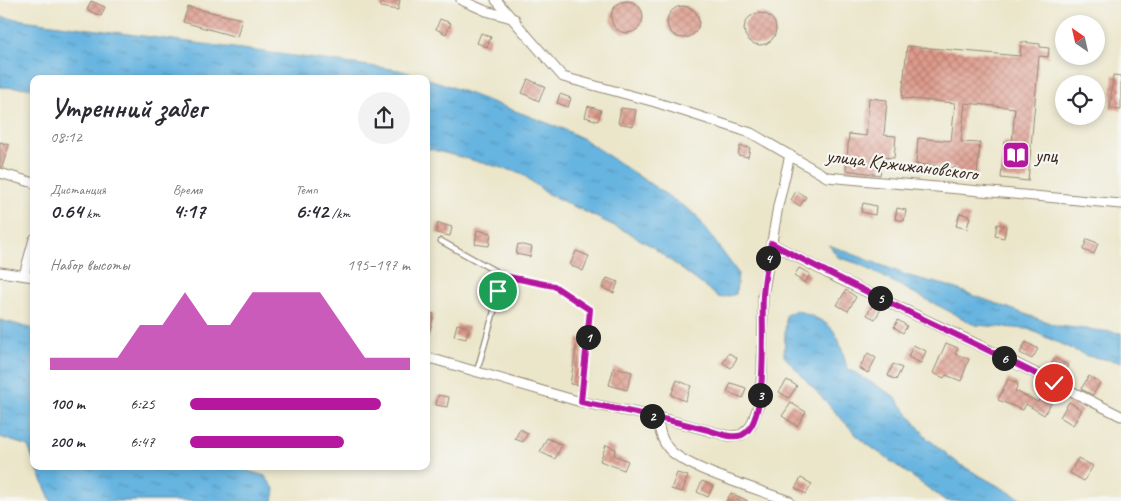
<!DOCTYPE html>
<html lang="ru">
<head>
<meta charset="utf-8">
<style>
  :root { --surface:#fff; --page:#f2f2f3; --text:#2b2b33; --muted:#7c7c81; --accent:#b5179e }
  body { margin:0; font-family:Caveat,sans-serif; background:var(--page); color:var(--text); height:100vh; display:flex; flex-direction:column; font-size:19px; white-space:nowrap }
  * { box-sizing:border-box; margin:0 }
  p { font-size:16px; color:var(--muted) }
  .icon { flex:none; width:28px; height:28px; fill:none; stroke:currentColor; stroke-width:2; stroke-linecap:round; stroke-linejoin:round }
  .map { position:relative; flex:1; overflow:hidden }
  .sheet { position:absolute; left:30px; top:75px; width:400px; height:395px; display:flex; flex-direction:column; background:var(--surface); border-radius:10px; box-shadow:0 2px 8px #0003 }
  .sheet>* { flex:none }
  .needle { width:32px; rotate:326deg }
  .tools { position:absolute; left:1055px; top:15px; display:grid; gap:10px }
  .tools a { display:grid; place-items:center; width:50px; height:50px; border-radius:50%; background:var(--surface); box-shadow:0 2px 8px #0003; font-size:25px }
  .pin { position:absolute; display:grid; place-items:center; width:42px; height:42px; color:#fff; margin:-21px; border:2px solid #fff; border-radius:50%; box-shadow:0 1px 5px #0007 }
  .km { position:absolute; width:25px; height:25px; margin:-12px; border-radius:50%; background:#222; color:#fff; font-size:14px; line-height:25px; text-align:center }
  .round { display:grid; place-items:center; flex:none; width:52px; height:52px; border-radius:26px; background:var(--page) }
  .headline { display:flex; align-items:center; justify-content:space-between; height:85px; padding:0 20px }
  h1 { font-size:28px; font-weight:700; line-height:38px }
  .metrics { display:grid; grid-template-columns:repeat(3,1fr); gap:8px; height:85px; padding:5px 20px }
  .metrics div { display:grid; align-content:center }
  .metrics b { font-size:21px; font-weight:700 }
  .metrics small { font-size:14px; font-weight:400 }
  .metrics p { font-size:14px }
  .chart { height:140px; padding:10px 20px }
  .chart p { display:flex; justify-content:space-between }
  .chart svg { width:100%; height:90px; margin-top:5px; fill:var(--accent); opacity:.7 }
  ul { padding:0 20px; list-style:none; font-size:16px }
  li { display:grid; grid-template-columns:80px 60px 1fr; align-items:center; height:38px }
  li i { height:12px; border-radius:6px; background:var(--accent) }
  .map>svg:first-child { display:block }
</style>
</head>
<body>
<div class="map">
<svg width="1121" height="501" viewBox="0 0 1121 501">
  <defs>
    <pattern id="water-ripples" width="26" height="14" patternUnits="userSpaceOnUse" patternTransform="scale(1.25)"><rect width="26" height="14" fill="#66b4e0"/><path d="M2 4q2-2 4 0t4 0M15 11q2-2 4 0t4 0" fill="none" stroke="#5593b5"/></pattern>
    <pattern id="building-cross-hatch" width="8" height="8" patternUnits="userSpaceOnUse" patternTransform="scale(1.25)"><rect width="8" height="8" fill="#de9a8b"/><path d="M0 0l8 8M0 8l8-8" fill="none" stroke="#b57e71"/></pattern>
  </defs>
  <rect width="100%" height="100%" fill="#f6f6f2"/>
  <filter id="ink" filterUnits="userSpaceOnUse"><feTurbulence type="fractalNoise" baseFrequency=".02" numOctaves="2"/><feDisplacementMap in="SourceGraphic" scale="10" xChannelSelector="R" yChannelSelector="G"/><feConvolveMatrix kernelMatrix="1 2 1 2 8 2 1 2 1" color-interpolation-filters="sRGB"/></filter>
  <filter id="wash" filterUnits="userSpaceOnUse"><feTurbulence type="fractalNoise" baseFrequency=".0096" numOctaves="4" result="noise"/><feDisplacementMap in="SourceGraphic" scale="20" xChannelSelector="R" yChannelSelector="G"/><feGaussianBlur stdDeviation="1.12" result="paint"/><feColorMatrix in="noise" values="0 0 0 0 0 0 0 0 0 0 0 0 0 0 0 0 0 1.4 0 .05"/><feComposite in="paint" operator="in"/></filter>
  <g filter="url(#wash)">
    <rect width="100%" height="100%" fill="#ebe6ca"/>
    <!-- water -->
    <g fill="url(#water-ripples)" stroke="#506f7f">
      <path d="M0,17l399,53 42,13 122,46 19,9 113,76 43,59 -2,21 -16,4 -69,-52 -24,-14 -81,-39 -25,-20 -95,-25v-69h-392v9l-34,-1z"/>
      <path d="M829,245l83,32 33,8 113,41 63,7v29l-34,-6 -59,-27 -53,-4 -116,-61 -21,-7z"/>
      <path d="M796,310c40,15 40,17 51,58l47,28 33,42 32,26 66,37h-79l-86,-62 -76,-83 2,-41z"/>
      <path d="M0,320l34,9v132l-6,-15 -28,-9z"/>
      <path d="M36,466h205l7,5 17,5 10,14 -2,11h-222z"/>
    </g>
    <g id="blocks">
      <!-- building -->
      <g fill="url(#building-cross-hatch)">
        <path d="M381,0h19l-2,10 -18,-3z"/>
        <path d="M91,1l14,6 -4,9 -14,-6z"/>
        <circle cx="627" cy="17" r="16"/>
        <circle cx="683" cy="22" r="16"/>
        <path d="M188,7l54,12 -5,18 -54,-15z"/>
        <circle cx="760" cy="29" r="16"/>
        <path d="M440,19l11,4 -5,11 -10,-5z"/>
        <path d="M481,33l10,4 -4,10 -10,-4z"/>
        <path d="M1021,42l19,2v3l9,1 -1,9 -9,-1 -11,125 -27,-3 3,-36h8l3,-34 -50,-5 -4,39 19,1 -3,32 -22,-3 1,-4 -40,-4 2,-26 33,3 4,-38 -53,-5 5,-52 113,10z"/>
        <path d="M1113,75l8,1v34l-11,-1z"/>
        <path d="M528,79l17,8 -6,14 -17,-8z"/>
        <path d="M560,94l11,4 -3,9 -11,-4z"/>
        <path d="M869,98l18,2 -3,35 12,1 -2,22 -12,-1 -2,18 -34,-5 3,-36 17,2z"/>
        <path d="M588,106l13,4 -3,11 -13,-4z"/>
        <path d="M621,108l15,2 -3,16 -15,-3z"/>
        <path d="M0,142l9,3 -7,22h-2z"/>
        <path d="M740,146l10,2 -2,9 -10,-2z"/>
        <path d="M796,191l10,6 -6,9 -9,-6z"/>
        <path d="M863,203l13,3 -1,9 -14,-3z"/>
        <path d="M897,208l9,2 -2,11 -9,-2z"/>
        <path d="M960,213l10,3 -3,13 -11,-3z"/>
        <path d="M438,223l14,4 -2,9 -14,-3z"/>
        <path d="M997,224l9,2 -2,12 -9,-2z"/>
        <path d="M477,230l14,3 -2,13 -14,-2z"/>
        <path d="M1087,239l11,4 -4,11 -11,-4z"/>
        <path d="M518,244l14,3 -2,10 -14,-3z"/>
        <path d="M576,251l13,5 -6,15 -13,-6z"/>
        <path d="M799,268l11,6 -5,9 -11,-7z"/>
        <path d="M607,278l11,4 -4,11 -12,-5z"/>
        <path d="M846,290l10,7 -8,14 -11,-6z"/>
        <path d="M873,304l8,5 -6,10 -8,-4z"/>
        <path d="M426,312l8,2 -5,21h-3z"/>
        <path d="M898,320l9,6 -4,7 -9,-6z"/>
        <path d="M457,324l12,3 -3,12 -12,-3z"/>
        <path d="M578,338l5,1 -4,46 -9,-1z"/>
        <path d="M1026,342l12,7 -6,10 -12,-6z"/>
        <path d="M946,343l12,5 -3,6 14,5 -8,22 -15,-6 -2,3 -11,-5z"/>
        <path d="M913,345l13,6 -5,12 -13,-6z"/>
        <path d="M729,353l8,5 -6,10 -8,-5z"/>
        <path d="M868,353l8,5 -8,15 -9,-5z"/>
        <path d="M1055,358l14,8 -7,10 -13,-8z"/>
        <path d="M893,364l9,4 -6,12 -8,-4z"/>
        <path d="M614,367l18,5 -5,18 -18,-5z"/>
        <path d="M1089,376l11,7 -7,12 -12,-6z"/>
        <path d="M1008,379l10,5 -3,7 23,11 7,-12 10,7 -11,18 -18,-11 -3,6 -25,-10z"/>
        <path d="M677,380l14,6 -6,15 -14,-6z"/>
        <path d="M787,380l10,6 -8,12 -10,-6z"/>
        <path d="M731,383l15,5 -3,10 -16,-6z"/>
        <path d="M438,395l11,2 -2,10 -11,-2z"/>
        <path d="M1069,402l13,8 -9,15 -13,-8z"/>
        <path d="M791,403l15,9 -9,14 -15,-10z"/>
        <path d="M520,429l8,4 -5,9 -8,-3z"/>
        <path d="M547,438l15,7 -7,14 -15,-7z"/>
        <path d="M606,445l10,4 -2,6 14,6 -4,9 -24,-9z"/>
        <path d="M1078,458l15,8 -9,15 -14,-8z"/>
        <path d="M677,473l11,3 -6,16 -11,-3z"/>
        <path d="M801,478l11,6 -6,10 -11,-6z"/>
        <path d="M702,481l11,5 -5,11 -11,-5z"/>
        <path d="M731,493l17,8h-22z"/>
      </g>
    </g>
  </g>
  <g filter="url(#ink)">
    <use href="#blocks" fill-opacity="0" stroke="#938874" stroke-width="1"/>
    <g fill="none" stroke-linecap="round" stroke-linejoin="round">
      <!-- service casing -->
      <g stroke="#938874" stroke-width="7">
        <g id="service">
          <path d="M441,241l63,35 50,10 36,24 -9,92"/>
          <path d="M477,371l27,-95"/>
        </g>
      </g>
      <!-- minor casing -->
      <g stroke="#938874" stroke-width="11">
        <g id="minor">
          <path d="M461,0l25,11 29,8"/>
          <path d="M496,0l67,77 92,25 96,31 76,44 294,27"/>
          <path d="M0,173l34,10"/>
          <path d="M771,243l58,31 158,75 134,67"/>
          <path d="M0,272l34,5"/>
          <path d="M24,275l10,-36"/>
          <path d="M426,357l155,45 76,15 72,19 12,-1 10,-9 8,-22 3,-33 1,-75 15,-90 12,-51"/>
          <path d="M657,417c2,11 4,23 12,32 18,20 91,41 120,52"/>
        </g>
      </g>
      <!-- service -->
      <use href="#service" stroke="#fff" stroke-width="4.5"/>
      <!-- minor -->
      <use href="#minor" stroke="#fff" stroke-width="9"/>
    </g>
  </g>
  <g fill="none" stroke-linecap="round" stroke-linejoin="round" filter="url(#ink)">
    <!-- route casing -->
    <g stroke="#fff" stroke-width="10">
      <path id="route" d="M498,291l6,-15 50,10 36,24 -9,92c43,8 85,17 127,28 10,3 24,9 34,5 28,-12 19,-112 21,-139 1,-18 5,-36 8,-53 93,50 189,92 283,140"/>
    </g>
    <!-- route -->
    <use href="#route" stroke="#b5179e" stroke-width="6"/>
  </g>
  <!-- icons -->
  <defs>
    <g id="library-square" transform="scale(1.4375)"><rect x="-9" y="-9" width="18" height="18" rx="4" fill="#b5179e" stroke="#f6f6f2"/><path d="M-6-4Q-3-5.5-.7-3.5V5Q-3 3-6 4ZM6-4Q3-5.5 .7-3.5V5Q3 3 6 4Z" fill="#fff"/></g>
  </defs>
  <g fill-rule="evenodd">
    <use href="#library-square" x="1016" y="155"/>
  </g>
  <g text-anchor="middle" stroke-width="4.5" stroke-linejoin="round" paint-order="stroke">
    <!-- poi labels -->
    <g font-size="20" fill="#3b2a1e" stroke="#f6f6f2" text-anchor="start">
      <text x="1035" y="162">упц</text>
    </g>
    <!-- street labels -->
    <g font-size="20" fill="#3b2a1e" stroke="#f6f6f2">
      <text transform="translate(902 164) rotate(7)" y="7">улица Кржижановского</text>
    </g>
  </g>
</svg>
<div class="tools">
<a><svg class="needle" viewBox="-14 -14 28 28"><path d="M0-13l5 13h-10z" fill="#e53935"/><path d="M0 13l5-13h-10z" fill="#7c7c81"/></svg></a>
<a><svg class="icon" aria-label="locate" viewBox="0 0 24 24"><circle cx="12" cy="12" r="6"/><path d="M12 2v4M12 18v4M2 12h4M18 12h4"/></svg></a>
</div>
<div class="pin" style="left:498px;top:291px;background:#1e9e55"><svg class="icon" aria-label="arrive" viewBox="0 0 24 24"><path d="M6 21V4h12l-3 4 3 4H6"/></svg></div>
<div class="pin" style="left:1054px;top:383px;background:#d93025"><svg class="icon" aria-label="check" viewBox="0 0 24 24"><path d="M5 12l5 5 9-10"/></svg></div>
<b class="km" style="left:588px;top:337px">1</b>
<b class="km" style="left:652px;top:416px">2</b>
<b class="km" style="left:760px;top:395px">3</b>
<b class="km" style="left:768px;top:258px">4</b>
<b class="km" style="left:880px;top:298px">5</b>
<b class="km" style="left:1004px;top:358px">6</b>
<section class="sheet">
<div class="headline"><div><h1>Утренний забег</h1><p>08:12</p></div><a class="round"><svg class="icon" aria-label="share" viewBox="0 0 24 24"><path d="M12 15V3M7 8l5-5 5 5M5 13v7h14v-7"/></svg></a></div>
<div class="metrics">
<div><p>Дистанция</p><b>0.64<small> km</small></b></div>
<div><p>Время</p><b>4:17</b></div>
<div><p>Темп</p><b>6:42<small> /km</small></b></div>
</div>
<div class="chart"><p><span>Набор высоты</span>195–197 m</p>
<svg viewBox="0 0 160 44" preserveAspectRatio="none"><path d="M0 44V38L10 38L20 38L30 38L40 22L50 22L60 6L70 22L80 22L90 6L100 6L110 6L120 6L130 22L140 38L150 38L160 38V44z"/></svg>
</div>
<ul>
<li><b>100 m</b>6:25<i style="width:87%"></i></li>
<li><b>200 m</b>6:47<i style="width:70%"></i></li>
</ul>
</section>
</div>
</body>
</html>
